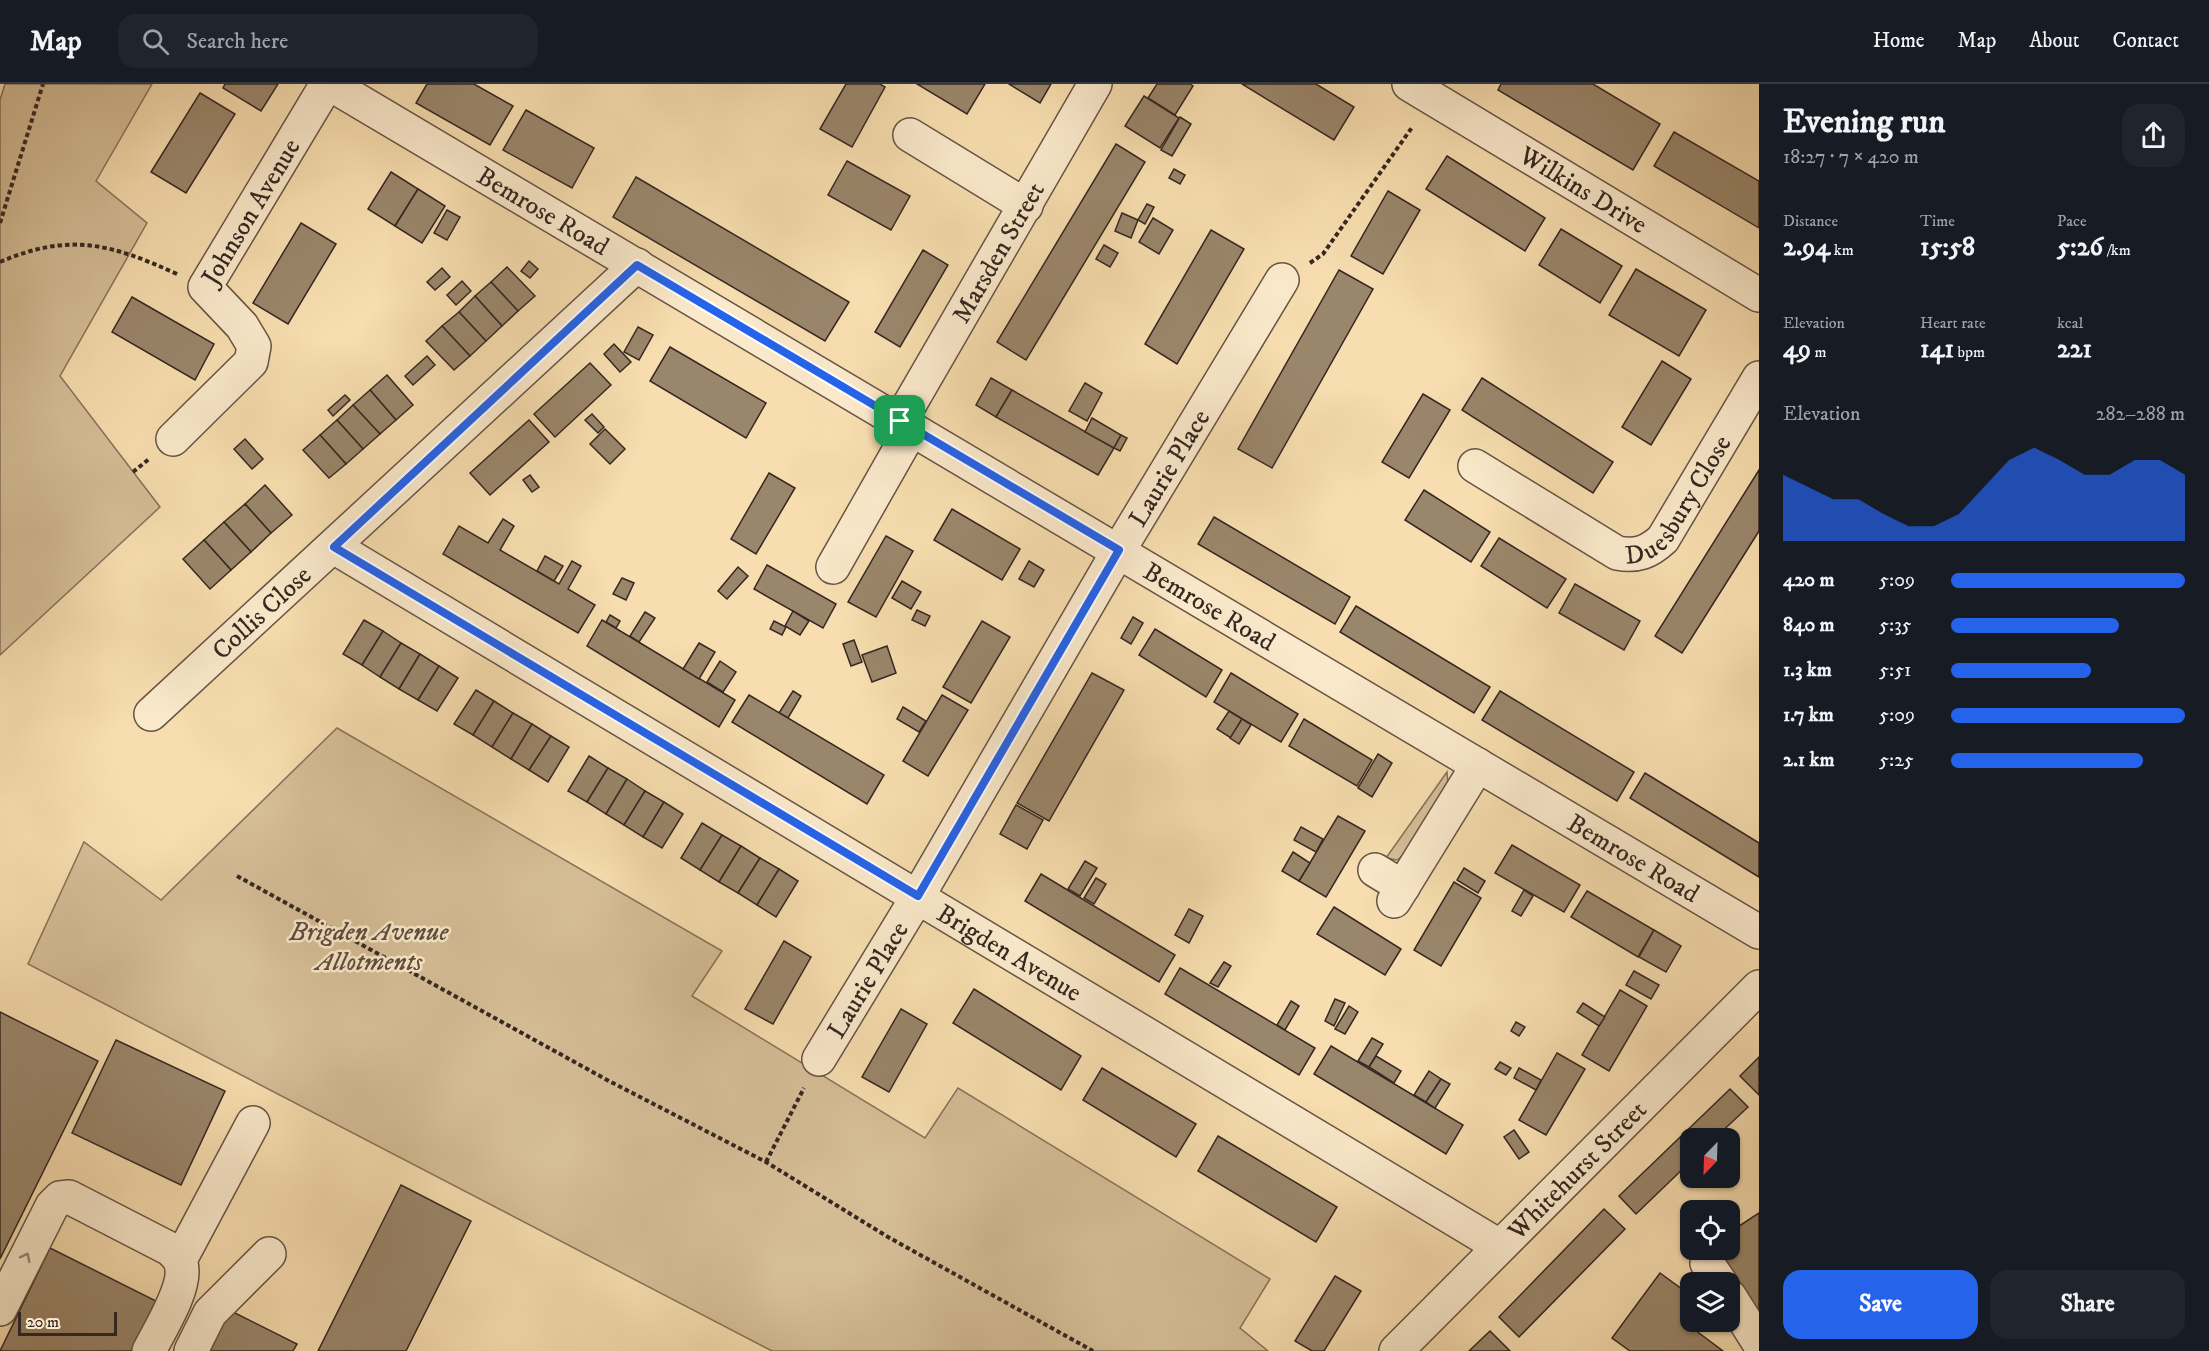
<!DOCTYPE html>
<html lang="en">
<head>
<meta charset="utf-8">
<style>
  :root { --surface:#171b24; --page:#20242c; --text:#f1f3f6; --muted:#9ea1a6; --line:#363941; --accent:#2563eb }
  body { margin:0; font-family:"IM FELL DW Pica",serif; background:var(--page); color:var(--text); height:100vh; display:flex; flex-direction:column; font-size:22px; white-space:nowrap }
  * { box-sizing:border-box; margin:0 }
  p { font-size:20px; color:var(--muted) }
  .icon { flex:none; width:33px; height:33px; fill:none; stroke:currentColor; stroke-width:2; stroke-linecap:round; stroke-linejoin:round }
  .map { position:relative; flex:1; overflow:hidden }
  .panel { display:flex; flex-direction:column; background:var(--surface); width:450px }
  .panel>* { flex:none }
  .needle { width:39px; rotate:203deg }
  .buttons { position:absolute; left:1680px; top:1044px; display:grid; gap:12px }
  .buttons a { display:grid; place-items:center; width:60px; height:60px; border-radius:12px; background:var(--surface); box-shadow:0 2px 4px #0004; font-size:30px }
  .scale { position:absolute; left:18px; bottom:15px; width:99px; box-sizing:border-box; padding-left:6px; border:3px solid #352721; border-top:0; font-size:16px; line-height:21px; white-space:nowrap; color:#352721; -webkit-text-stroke:4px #fae9cb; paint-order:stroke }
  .pin { position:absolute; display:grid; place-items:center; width:51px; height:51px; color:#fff; margin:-26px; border-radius:12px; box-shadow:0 3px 9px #0006 }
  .round { display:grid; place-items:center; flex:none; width:63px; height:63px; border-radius:18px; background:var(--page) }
  .overview { display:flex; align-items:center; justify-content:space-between; height:102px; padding:0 24px }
  h1 { font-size:33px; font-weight:700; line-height:45px }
  .stats { display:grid; grid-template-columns:repeat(3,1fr); gap:9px; height:102px; padding:6px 24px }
  .stats div { display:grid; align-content:center }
  .stats b { font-size:26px; font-weight:700 }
  .stats small { font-size:16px; font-weight:400 }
  .stats p { font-size:16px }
  .chart { height:168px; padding:12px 24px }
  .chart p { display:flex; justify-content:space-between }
  .chart svg { width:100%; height:108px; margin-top:6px; fill:var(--accent); opacity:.7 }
  .button { display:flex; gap:12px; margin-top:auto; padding:12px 24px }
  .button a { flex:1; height:69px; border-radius:18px; background:var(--accent); color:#fff; font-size:24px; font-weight:700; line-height:69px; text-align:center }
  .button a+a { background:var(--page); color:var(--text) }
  ul { padding:0 24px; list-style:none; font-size:20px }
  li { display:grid; grid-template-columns:96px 72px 1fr; align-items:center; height:45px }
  li i { height:15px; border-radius:8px; background:var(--accent) }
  header { display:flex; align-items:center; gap:36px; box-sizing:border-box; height:84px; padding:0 30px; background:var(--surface); border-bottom:2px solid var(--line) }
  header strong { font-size:28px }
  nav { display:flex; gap:33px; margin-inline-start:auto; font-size:21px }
  .search { width:420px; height:54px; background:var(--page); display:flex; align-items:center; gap:15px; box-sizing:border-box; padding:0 21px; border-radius:18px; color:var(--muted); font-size:22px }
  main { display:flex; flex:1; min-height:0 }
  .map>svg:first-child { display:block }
</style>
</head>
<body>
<header>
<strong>Map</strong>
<div class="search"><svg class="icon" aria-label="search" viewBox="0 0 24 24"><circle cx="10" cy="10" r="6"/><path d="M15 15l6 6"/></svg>Search here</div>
<nav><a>Home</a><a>Map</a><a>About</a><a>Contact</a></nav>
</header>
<main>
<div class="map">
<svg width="1759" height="1267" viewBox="0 0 1759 1267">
  <rect width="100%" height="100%" fill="#f7ddaf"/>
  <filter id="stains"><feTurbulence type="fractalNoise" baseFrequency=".00333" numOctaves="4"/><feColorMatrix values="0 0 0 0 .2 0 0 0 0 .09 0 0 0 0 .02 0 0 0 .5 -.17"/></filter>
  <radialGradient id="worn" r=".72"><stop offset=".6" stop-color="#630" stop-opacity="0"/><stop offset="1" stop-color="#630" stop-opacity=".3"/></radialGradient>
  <!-- green -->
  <g fill="#d6be97" stroke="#86725c" stroke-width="1.5">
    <path d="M5,0h147l-56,97 51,42 -87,153 100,131 -160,148v-555z"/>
    <path d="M337,644l385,223 -30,45 233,142 33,-50 312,191 -30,49 28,23h-496l-744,-387 56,-122 77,58z"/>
    <path d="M1447,688l1,14 -40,66 -11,8 -11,-2z"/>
  </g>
  <!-- building -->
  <g fill="#9a866b" stroke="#352721" stroke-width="1.5">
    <path d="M225,0h53l-17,27 -38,-23z"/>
    <path d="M427,0h47l39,22 -23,39 -74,-42z"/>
    <path d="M846,0h34l5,3 -33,60 -32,-18z"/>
    <path d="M917,0h68l-18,30z"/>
    <path d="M1009,0h42l-11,19z"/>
    <path d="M1157,0h33l3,2 -18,29 -27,-17z"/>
    <path d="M1242,0h74l38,23 -20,33z"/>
    <path d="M1501,0h92l67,40 -27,46 -135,-80z"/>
    <path d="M200,9l35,21 -49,79 -35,-21z"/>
    <path d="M1144,12l35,22 -19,30 -35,-22z"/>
    <path d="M526,26l68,38 -22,40 -69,-38z"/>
    <path d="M1180,33l11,7 -19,32 -11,-6z"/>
    <path d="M1674,48l85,49v47l-105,-62z"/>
    <path d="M1116,60l29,18 -119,198 -29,-18z"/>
    <path d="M1447,72l98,62 -20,33 -99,-62z"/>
    <path d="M847,77l63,35 -19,34 -63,-35z"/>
    <path d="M1174,85l11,6 -5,9 -11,-6z"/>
    <path d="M391,88l27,17 -23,37 -27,-17z"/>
    <path d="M636,93l213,125 -24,39 -212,-124z"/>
    <path d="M418,105l27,17 -23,37 -27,-17z"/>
    <path d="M1388,107l32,19 -37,64 -32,-18z"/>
    <path d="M1147,120l7,3 -9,17 -7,-4z"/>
    <path d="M447,126l13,7 -13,23 -13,-7z"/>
    <path d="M1122,129l16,7 -7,18 -16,-7z"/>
    <path d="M1153,134l20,12 -14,24 -20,-12z"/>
    <path d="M301,139l35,21 -48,80 -35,-21z"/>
    <path d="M1561,145l61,37 -22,37 -61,-38z"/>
    <path d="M1211,146l33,19 -67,115 -32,-20z"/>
    <path d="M1104,161l14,8 -8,14 -14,-8z"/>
    <path d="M923,166l25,15 -48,82 -25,-15z"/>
    <path d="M529,177l9,8 -8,9 -9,-7z"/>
    <path d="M507,183l28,29 -17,15 -27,-29z"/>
    <path d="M442,184l8,9 -15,13 -8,-8z"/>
    <path d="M1636,185l70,41 -27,46 -70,-41z"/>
    <path d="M1339,186l34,19 -101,179 -34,-19z"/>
    <path d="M462,197l9,10 -15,14 -9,-10z"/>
    <path d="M491,198l27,29 -16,15 -27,-30z"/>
    <path d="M475,212l27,30 -16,15 -27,-29z"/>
    <path d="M132,213l82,47 -19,36 -83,-48z"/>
    <path d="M459,228l27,29 -16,15 -28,-30z"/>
    <path d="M442,242l28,30 -16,14 -28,-29z"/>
    <path d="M638,243l15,8 -14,25 -15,-8z"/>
    <path d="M614,260l17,18 -11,10 -16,-18z"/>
    <path d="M670,263l96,56 -20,35 -96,-57z"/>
    <path d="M427,272l8,9 -22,20 -8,-9z"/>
    <path d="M1662,277l29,18 -40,66 -29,-18z"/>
    <path d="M590,279l21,22 -56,52 -21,-23z"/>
    <path d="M387,291l26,30 -17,15 -26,-30z"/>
    <path d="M991,294l21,12 -16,27 -20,-12z"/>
    <path d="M1482,294l131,84 -20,31 -131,-83z"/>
    <path d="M1085,299l17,10 -15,28 -18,-10z"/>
    <path d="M370,306l26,30 -16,14 -27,-29z"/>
    <path d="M1012,306l102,58 -16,27 -102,-58z"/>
    <path d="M1423,310l27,16 -41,68 -27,-16z"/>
    <path d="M345,311l5,5 -17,16 -5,-6z"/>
    <path d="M353,321l27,29 -17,15 -26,-29z"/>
    <path d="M592,330l12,13 -6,6 -13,-13z"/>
    <path d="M1092,334l29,17 -7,13 -29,-16z"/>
    <path d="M337,336l26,29 -17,15 -26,-29z"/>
    <path d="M529,336l20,22 -59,53 -20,-22z"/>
    <path d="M605,345l20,20 -15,15 -20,-20z"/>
    <path d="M320,351l26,29 -17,14 -26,-28z"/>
    <path d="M1121,351l6,3 -7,13 -6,-3z"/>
    <path d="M245,355l18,20 -11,10 -18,-20z"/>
    <path d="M1759,386v61l-77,122 -27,-17z"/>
    <path d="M769,389l26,15 -39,66 -25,-15z"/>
    <path d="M530,391l9,12 -7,5 -9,-12z"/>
    <path d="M265,401l27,30 -21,18 -26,-29z"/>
    <path d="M1424,406l66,42 -19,30 -66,-42z"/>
    <path d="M245,420l26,29 -20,19 -27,-30z"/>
    <path d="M952,425l68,40 -18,31 -68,-40z"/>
    <path d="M1214,433l136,80 -15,27 -137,-80z"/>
    <path d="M503,435l11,7 -14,24 59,34 13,-23 9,5 -13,23 27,16 -17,28 -135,-79 16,-28 29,17z"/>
    <path d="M224,438l27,30 -20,18 -27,-30z"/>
    <path d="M886,452l27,15 -37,66 -28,-15z"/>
    <path d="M1499,454l67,41 -19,29 -66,-42z"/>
    <path d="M204,456l27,30 -21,19 -27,-30z"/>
    <path d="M545,472l18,10 -9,15 -17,-10z"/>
    <path d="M1029,477l15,9 -10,17 -15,-8z"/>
    <path d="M767,481l69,39 -13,24 -69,-39z"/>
    <path d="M738,483l10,9 -21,23 -9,-8z"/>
    <path d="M622,494l12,5 -8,17 -13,-6z"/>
    <path d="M902,497l19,11 -10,17 -19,-11z"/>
    <path d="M1575,500l65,37 -16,29 -65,-37z"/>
    <path d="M1356,522l134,81 -16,26 -134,-81z"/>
    <path d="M917,526l13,6 -5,10 -13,-6z"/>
    <path d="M793,527l16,10 -9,14 -15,-9z"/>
    <path d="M645,528l10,6 -16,24 -9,-6z"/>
    <path d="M610,531l10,6 -4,7 -10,-6z"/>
    <path d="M1133,533l10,6 -12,21 -10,-6z"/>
    <path d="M364,536l19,11 -21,34 -19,-11z"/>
    <path d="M602,536l133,80 -16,27 -132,-81z"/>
    <path d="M774,537l12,6 -4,8 -12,-6z"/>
    <path d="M982,537l28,16 -39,66 -28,-16z"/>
    <path d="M1155,545l67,41 -16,27 -67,-42z"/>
    <path d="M383,547l18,12 -21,34 -18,-12z"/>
    <path d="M854,556l8,22 -11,4 -8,-22z"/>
    <path d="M401,559l19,11 -21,35 -19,-12z"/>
    <path d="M699,559l16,9 -16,27 -16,-10z"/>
    <path d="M887,562l9,27 -24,9 -10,-27z"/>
    <path d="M420,570l19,12 -21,34 -19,-11z"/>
    <path d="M720,577l16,11 -13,20 -16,-10z"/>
    <path d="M439,582l19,12 -21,33 -19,-11z"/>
    <path d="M1092,589l32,17 -75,131 -32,-18z"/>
    <path d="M1231,589l67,41 -17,28 -67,-40z"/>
    <path d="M476,606l18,11 -21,34 -19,-11z"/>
    <path d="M793,607l8,5 -13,22 -9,-5z"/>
    <path d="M1500,607l134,81 -17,29 -135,-81z"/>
    <path d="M749,611l135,80 -17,29 -135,-82z"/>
    <path d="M942,611l26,15 -40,66 -25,-15z"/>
    <path d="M494,617l19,12 -21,34 -19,-12z"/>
    <path d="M903,623l23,14 -7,11 -22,-13z"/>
    <path d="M1229,627l13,8 -11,19 -14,-9z"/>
    <path d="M513,629l19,11 -21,35 -19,-12z"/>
    <path d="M1242,635l9,6 -12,19 -9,-6z"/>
    <path d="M1304,635l68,41 -15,26 -68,-40z"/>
    <path d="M532,640l19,12 -22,34 -18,-11z"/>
    <path d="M551,652l18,11 -21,35 -19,-12z"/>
    <path d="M1378,670l14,9 -20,34 -14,-9z"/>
    <path d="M589,672l19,12 -21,34 -19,-11z"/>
    <path d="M608,684l19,11 -21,35 -19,-12z"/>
    <path d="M1645,689l114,70v34l-129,-79z"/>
    <path d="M627,695l18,12 -21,34 -18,-11z"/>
    <path d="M645,707l19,11 -21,35 -19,-12z"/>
    <path d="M664,718l19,12 -21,34 -19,-11z"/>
    <path d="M1016,721l27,15 -16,29 -27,-15z"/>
    <path d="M1338,732l27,15 -39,66 -27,-16z"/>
    <path d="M702,739l20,12 -22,35 -19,-12z"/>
    <path d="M1301,743l22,12 -7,13 -22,-12z"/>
    <path d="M722,751l19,11 -22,36 -19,-12z"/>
    <path d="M1512,761l68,40 -16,27 -69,-39z"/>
    <path d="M741,762l19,12 -22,35 -19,-11z"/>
    <path d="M1293,768l17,11 -11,18 -17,-10z"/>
    <path d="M760,774l19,11 -22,36 -19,-12z"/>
    <path d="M1085,777l12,7 -17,28 -12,-7z"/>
    <path d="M1464,784l21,13 -7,12 -21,-13z"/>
    <path d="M779,785l19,12 -22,36 -19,-12z"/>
    <path d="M1041,790l134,81 -16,27 -134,-81z"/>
    <path d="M1096,794l10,6 -12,20 -10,-6z"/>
    <path d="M1454,798l27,16 -40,68 -27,-16z"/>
    <path d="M1524,806l9,6 -12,20 -9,-5z"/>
    <path d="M1587,807l67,39 -16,27 -67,-40z"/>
    <path d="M1334,823l67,42 -16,26 -68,-41z"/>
    <path d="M1189,825l14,7 -14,27 -14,-8z"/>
    <path d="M1654,846l27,16 -15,26 -27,-15z"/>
    <path d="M784,857l27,16 -38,67 -28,-15z"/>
    <path d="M1224,878l7,4 -13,21 -8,-4z"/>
    <path d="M1180,884l135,80 -16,27 -134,-81z"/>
    <path d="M1634,887l25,14 -8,14 -25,-14z"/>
    <path d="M974,905l107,67 -20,34 -108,-67z"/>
    <path d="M1620,906l27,16 -38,65 -27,-16z"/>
    <path d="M1335,915l10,4 -11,23 -9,-5z"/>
    <path d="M1291,917l8,5 -14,24 -8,-5z"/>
    <path d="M1583,919l22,14 -6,9 -22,-14z"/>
    <path d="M1349,922l9,6 -13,22 -10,-5z"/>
    <path d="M901,925l26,15 -38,68 -27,-15z"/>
    <path d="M0,928l98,49 -98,198z"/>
    <path d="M1516,938l9,5 -6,9 -8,-5z"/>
    <path d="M1372,954l11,6 -14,23 -11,-6z"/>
    <path d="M116,956l109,51 -44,94 -109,-52z"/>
    <path d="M1331,962l132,79 -17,29 -132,-80z"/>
    <path d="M1557,969l28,16 -39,66 -27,-15z"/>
    <path d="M1376,972l25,15 -7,12 -25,-16z"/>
    <path d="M1759,973v38l-19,-19z"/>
    <path d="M1500,978l11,6 -5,7 -11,-6z"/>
    <path d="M1102,984l94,56 -20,33 -93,-57z"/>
    <path d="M1519,984l22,12 -5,10 -22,-12z"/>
    <path d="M1429,987l12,8 -15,23 -12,-7z"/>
    <path d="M1441,995l9,5 -15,24 -9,-6z"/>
    <path d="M1730,1005l18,18 -33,31h-25v24l-54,52 -17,-18z"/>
    <path d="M1514,1046l15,22 -10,7 -15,-22z"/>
    <path d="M1218,1052l119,71 -21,35 -118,-71z"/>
    <path d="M401,1101l70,36 -65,130h-88z"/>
    <path d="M1604,1125l21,20 -106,108 -20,-20z"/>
    <path d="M1759,1129v100l-41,-63h12v-18z"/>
    <path d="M50,1164l106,53 -25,50h-131z"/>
    <path d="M1660,1189l30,22v27h12l-7,8 28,21h-93l-18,-13z"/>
    <path d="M1335,1192l26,15 -37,60h-12l-17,-10z"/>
    <path d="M227,1225l70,35 -4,7h-87z"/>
    <path d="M1490,1247l20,20h-41z"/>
  </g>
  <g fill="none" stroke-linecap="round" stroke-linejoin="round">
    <!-- minor casing -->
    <g stroke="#665444" stroke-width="36">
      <g id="minor">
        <path id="s1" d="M330,0l1429,848"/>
        <path id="s2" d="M1409,0l350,211"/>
        <path d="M910,51l116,71"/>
        <path id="s3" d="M900,337l195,-337"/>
        <path id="s4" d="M173,355l78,-77 3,-16 -12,-20 -37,-39 122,-203"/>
        <path id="s5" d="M1475,382l142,87c20,4 32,-1 46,-14l96,-161"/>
        <path id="s6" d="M334,463l1165,699"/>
        <path d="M833,483l79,-139"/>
        <path id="s7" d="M151,630l486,-449"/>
        <path d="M1375,786l28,17"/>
        <path d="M1394,817l84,-136"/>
        <path id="s8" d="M819,975l99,-163 201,-346 163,-270"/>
        <path d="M180,1176l73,-137"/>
        <path d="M1707,1179l13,19"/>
        <path d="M1730,1213l29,46"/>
        <path d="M0,1225l52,-103 8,-8 9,-1 101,52c4,4 10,9 11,15 7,22 -22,67 -32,87"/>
        <path d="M191,1267l19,-38 59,-59"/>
        <path id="s9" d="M1396,1267l363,-364"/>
      </g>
    </g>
    <!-- path -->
    <g stroke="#352721" stroke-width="4" stroke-dasharray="4.5 3" stroke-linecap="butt">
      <path d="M0,139l43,-139"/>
      <path d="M0,178c70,-30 111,-18 177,12"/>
      <path d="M1310,179l13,-9 90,-128"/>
      <path d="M133,388l16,-13"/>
      <path d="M237,792l372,205 157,81 122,75 205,114"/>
      <path d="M766,1078l38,-74"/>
    </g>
    <!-- minor -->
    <use href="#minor" stroke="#fae9cb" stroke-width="33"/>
  </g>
  <!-- one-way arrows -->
  <defs><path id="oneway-chevron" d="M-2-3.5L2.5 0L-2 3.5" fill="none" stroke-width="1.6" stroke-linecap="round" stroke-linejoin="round" transform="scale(1.5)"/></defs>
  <use stroke="#988876" href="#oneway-chevron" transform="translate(26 1173) rotate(-63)"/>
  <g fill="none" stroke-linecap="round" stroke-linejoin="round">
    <!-- route casing -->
    <g stroke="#fff" stroke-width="12">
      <path id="route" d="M637,181l482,285 -201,346 -584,-349z"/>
    </g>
    <!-- route -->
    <use href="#route" stroke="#2563eb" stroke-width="8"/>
  </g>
  <g text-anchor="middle" stroke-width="5" stroke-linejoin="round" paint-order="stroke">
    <!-- street labels -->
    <g font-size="26" fill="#352721" stroke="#fae9cb">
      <text dy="9" stroke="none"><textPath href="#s2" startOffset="204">Wilkins Drive</textPath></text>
      <text dy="9" stroke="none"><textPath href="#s4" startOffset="291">Johnson Avenue</textPath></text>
      <text dy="9" stroke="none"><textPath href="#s1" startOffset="248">Bemrose Road</textPath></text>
      <text dy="9" stroke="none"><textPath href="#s3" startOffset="195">Marsden Street</textPath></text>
      <text dy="9" stroke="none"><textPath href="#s8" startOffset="687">Laurie Place</textPath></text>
      <text dy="9" stroke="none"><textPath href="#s5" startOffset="255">Duesbury Close</textPath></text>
      <text dy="9" stroke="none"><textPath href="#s1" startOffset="1023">Bemrose Road</textPath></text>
      <text dy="9" stroke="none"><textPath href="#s7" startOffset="150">Collis Close</textPath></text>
      <text dy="9" stroke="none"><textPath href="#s1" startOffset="1516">Bemrose Road</textPath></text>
      <text dy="9" stroke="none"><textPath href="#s6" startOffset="788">Brigden Avenue</textPath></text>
      <text dy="9" stroke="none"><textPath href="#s8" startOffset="93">Laurie Place</textPath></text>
      <text dy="9" stroke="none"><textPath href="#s9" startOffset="256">Whitehurst Street</textPath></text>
    </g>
    <!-- park labels -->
    <g font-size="26" font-style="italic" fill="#5d4d3e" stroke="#fae9cb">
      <text x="369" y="856">Brigden Avenue<tspan x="369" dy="30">Allotments</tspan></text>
    </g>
  </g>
  <rect width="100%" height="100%" filter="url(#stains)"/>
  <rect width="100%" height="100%" fill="url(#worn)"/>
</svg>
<div class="buttons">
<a><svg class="needle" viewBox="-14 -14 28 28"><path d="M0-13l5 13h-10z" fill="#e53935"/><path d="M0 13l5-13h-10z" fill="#9ea1a6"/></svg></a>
<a><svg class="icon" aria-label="locate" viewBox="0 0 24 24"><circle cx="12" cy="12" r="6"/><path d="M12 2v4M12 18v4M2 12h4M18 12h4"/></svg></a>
<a><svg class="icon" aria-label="layers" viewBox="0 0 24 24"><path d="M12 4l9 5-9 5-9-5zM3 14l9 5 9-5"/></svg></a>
</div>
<div class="scale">20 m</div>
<div class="pin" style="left:900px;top:337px;background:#1e9e55"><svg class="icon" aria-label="arrive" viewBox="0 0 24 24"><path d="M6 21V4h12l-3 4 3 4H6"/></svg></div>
</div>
<section class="panel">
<div class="overview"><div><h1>Evening run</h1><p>18:27 · 7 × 420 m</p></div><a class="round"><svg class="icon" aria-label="share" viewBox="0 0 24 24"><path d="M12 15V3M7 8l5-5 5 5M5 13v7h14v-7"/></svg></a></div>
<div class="stats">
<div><p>Distance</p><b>2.94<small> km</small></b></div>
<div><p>Time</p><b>15:58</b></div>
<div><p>Pace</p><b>5:26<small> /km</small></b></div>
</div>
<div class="stats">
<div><p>Elevation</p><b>49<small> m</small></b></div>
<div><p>Heart rate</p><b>141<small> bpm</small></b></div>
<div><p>kcal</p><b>221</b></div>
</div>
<div class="chart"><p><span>Elevation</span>282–288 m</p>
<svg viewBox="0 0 160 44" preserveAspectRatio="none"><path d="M0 44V17L10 22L20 27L30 27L40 33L50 38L60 38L70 33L80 22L90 11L100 6L110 11L120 17L130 17L140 11L150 11L160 17V44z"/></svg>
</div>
<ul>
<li><b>420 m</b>5:09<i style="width:100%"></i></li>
<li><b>840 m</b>5:35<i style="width:72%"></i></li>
<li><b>1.3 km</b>5:51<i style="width:60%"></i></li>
<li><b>1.7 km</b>5:09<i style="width:100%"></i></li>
<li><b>2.1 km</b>5:25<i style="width:82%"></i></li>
</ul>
<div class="button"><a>Save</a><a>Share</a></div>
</section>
</main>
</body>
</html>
